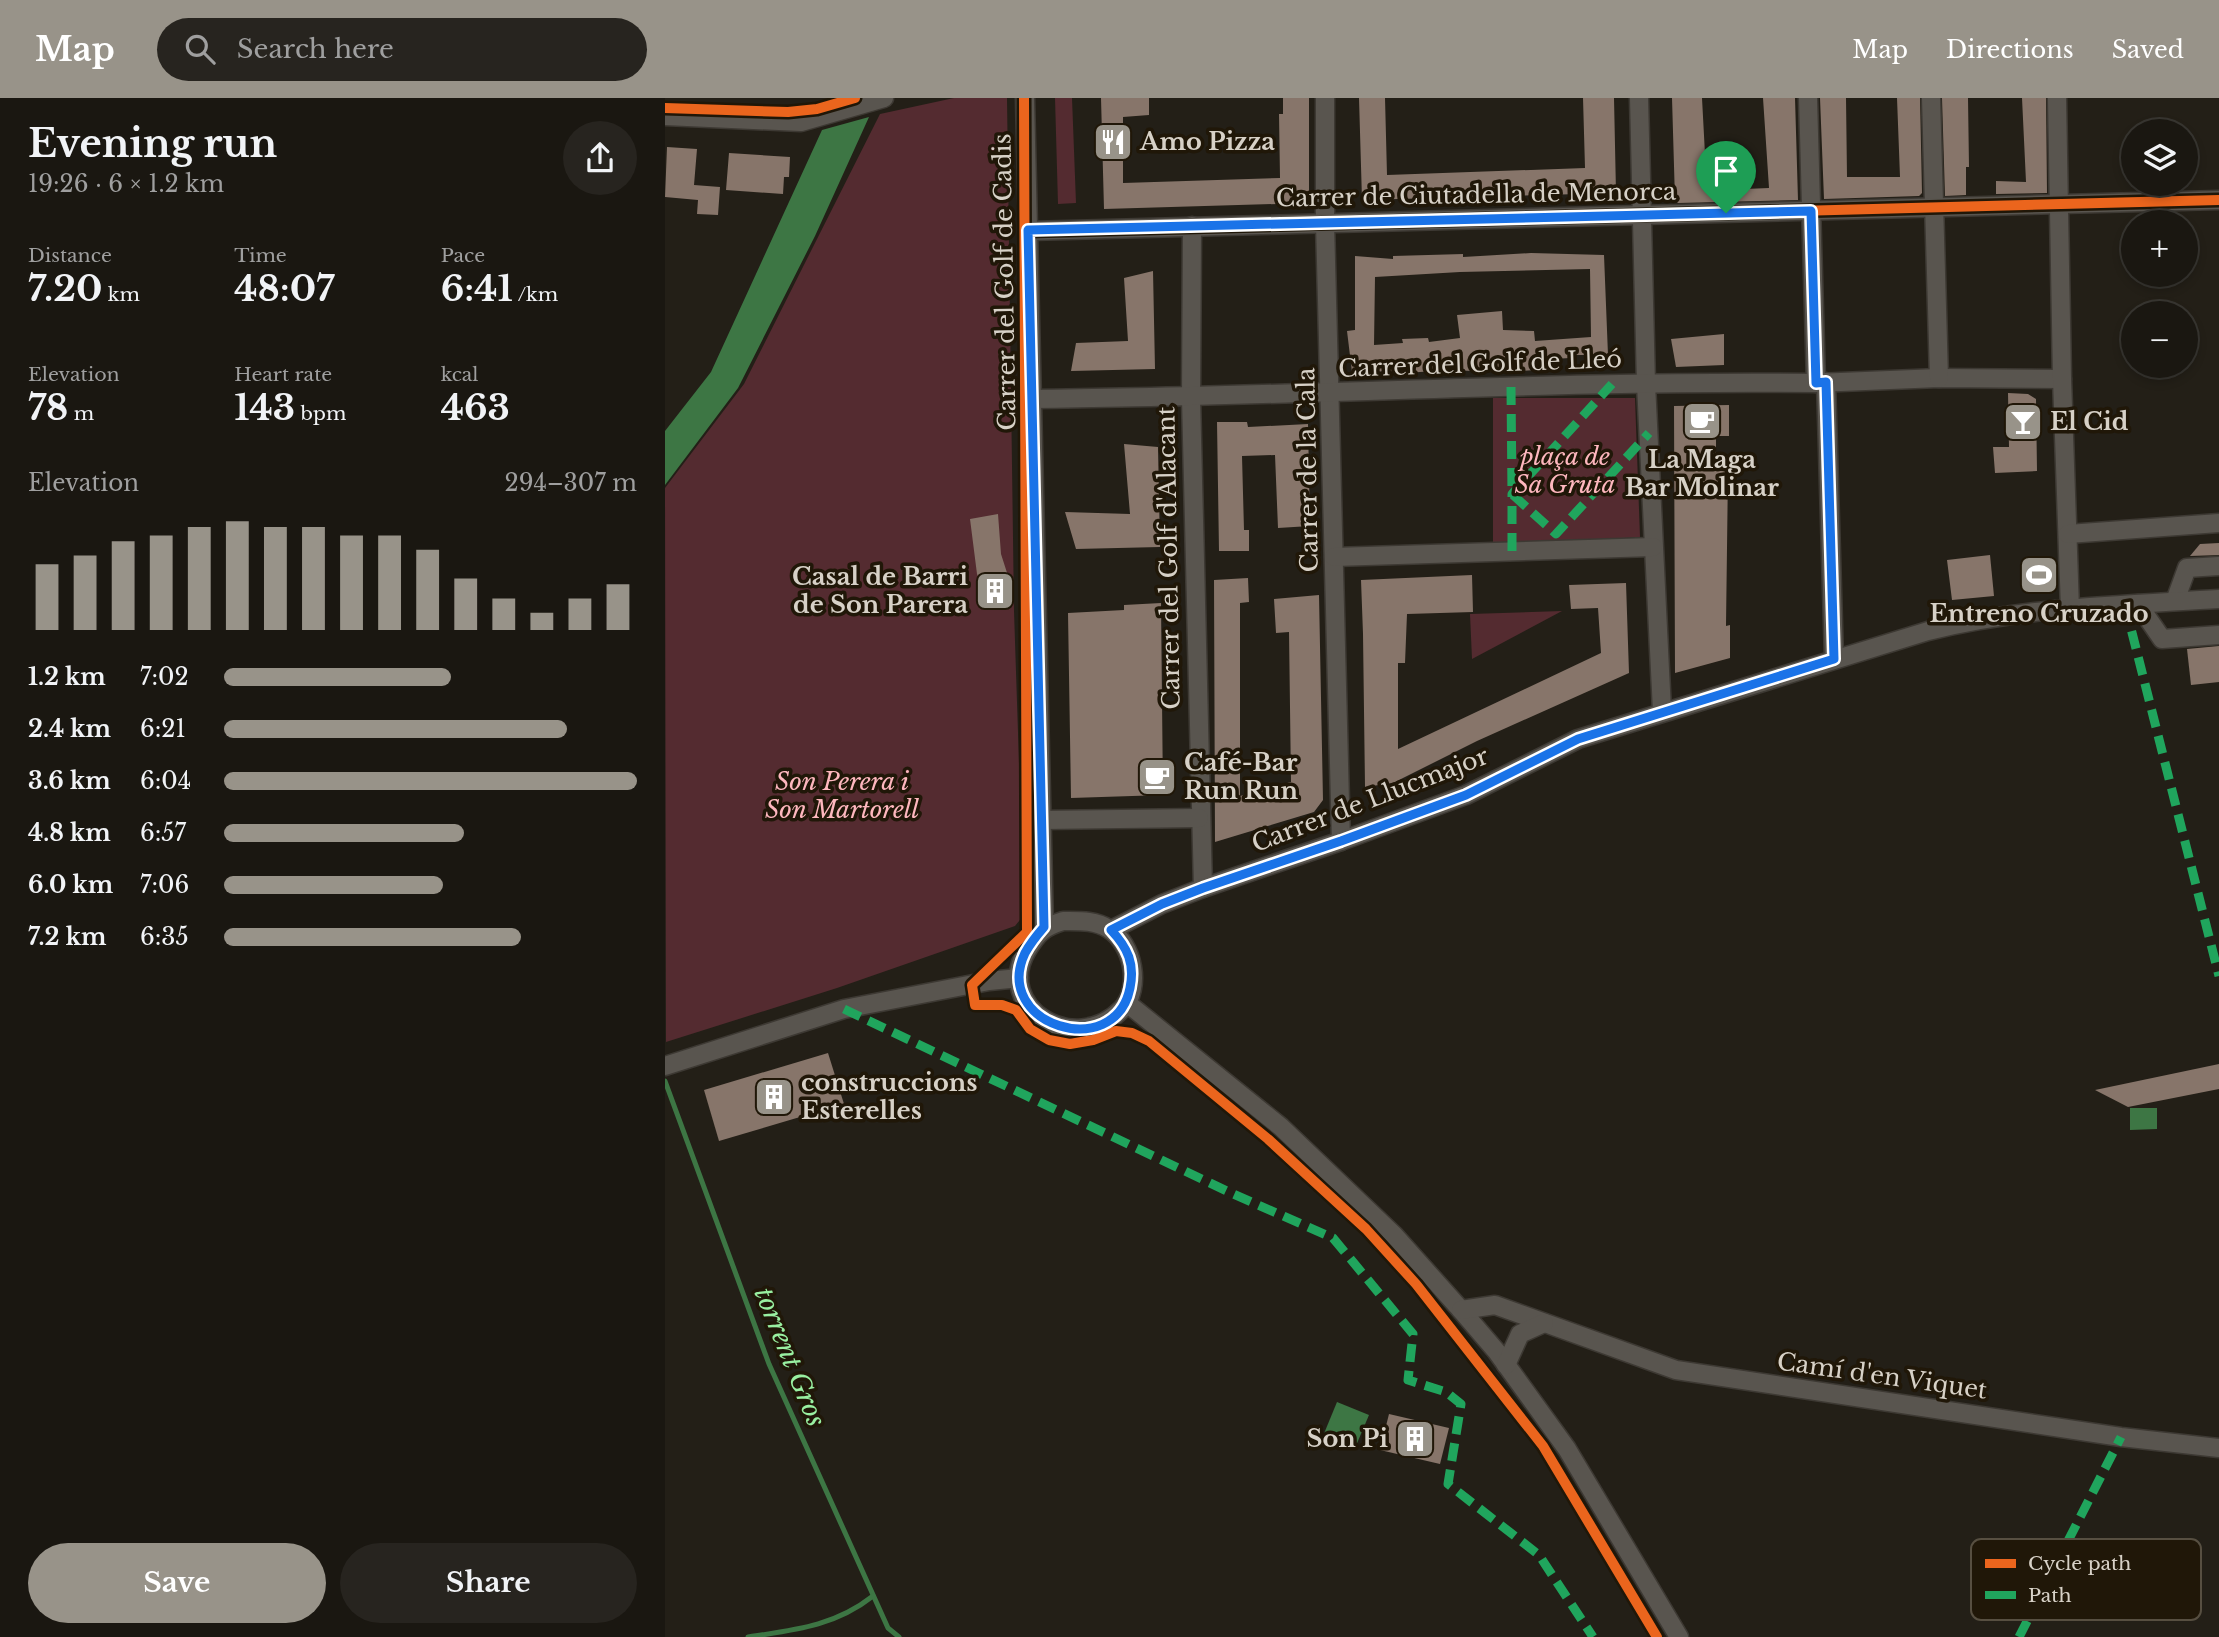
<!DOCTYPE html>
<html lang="en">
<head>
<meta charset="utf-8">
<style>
  :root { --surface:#1a1711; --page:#27241f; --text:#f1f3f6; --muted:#9f9f9f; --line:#383631; --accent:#989389 }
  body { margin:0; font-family:"Libre Baskerville",serif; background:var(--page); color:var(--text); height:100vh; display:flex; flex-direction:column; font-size:26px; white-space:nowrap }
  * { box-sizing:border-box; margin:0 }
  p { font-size:23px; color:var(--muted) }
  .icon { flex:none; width:38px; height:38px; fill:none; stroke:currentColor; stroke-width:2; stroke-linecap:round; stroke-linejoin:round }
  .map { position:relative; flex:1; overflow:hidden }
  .side { display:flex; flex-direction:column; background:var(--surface); width:665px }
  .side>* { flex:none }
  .fabs { position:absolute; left:1456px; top:21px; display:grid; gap:14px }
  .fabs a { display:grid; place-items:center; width:77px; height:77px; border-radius:50%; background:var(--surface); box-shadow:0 4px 10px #0003,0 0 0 2px var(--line); font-size:35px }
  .pin { position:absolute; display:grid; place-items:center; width:60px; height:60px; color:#fff; margin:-72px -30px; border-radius:50% 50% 50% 0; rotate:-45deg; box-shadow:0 0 7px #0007 }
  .pin .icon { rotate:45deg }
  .round { display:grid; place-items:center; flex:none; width:74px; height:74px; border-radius:37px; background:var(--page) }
  .headline { display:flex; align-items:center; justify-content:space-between; height:119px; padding:0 28px }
  h1 { font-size:38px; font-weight:800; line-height:52px }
  .stats { display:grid; grid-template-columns:repeat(3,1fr); gap:10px; height:119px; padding:7px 28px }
  .stats div { display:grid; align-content:center }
  .stats b { font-size:35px; font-weight:800 }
  .stats small { font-size:19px; font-weight:400 }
  .stats p { font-size:19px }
  .chart { height:196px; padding:14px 28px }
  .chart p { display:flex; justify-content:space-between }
  .chart svg { width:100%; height:126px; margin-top:7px; stroke:var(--accent); stroke-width:6 }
  .button { display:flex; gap:14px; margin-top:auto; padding:14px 28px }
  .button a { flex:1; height:80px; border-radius:42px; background:var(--accent); color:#fff; font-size:28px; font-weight:800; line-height:80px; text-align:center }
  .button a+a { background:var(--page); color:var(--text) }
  ul { padding:0 28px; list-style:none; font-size:23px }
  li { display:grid; grid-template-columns:112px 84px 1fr; align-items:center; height:52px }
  li i { height:18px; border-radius:9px; background:var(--accent) }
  header { display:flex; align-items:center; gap:42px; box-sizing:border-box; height:98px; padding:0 35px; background:var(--accent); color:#fff }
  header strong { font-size:33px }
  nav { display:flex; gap:38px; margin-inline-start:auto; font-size:24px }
  .search { width:490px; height:63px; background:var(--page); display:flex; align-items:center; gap:18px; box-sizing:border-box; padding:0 24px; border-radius:38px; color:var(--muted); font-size:26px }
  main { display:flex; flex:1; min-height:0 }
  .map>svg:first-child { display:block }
</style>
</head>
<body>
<header>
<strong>Map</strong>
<div class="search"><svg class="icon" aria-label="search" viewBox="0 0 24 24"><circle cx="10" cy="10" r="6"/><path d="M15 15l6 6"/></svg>Search here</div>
<nav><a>Map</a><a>Directions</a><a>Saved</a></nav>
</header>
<main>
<section class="side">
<div class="headline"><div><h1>Evening run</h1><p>19:26 · 6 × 1.2 km</p></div><a class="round"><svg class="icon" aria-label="share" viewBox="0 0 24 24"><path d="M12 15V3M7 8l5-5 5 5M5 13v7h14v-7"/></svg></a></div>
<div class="stats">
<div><p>Distance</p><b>7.20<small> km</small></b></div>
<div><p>Time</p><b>48:07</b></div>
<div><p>Pace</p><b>6:41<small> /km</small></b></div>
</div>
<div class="stats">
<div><p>Elevation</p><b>78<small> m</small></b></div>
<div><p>Heart rate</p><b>143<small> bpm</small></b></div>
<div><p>kcal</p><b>463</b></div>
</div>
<div class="chart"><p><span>Elevation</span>294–307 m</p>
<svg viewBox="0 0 160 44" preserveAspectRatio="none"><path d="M5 44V21M15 44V18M25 44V13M35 44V11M45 44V8M55 44V6M65 44V8M75 44V8M85 44V11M95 44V11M105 44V16M115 44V26M125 44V33M135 44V38M145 44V33M155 44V28"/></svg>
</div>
<ul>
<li><b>1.2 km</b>7:02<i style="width:55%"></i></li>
<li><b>2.4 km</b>6:21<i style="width:83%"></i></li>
<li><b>3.6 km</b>6:04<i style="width:100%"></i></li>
<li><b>4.8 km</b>6:57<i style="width:58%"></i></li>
<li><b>6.0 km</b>7:06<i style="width:53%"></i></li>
<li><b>7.2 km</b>6:35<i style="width:72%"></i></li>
</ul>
<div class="button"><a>Save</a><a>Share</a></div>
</section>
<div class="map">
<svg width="1554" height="1539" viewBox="0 0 1554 1539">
  <rect width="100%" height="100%" fill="#231f17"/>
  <!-- green -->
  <g fill="#542b30">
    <path d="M289,0h53l7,513 10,304 -9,11 -178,62 -171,54 -1,-554 79,-104 136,-270z"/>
    <path d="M390,0h17l4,105 -18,1z"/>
    <path d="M828,300h142l5,139 -147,9z"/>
    <path d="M897,513l-90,48 -2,-45z"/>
  </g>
  <!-- water -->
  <g fill="#3d7644">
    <path d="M204,19l-54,119 -77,152 -73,97v-54l46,-59 111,-242z"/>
    <path d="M1465,1010h27v21l-27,1z"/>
    <path d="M672,1304l32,13 -14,33 -32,-12z"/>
  </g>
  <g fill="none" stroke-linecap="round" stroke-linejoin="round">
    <!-- stream -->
    <g stroke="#3d7644" stroke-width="5">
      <path d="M0,983l104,283 119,264 11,9"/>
      <path d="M83,1539c47,-7 87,-11 125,-41"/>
    </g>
  </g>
  <!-- building -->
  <g fill="#87756a" fill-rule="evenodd">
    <path d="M436,0h48v17l-26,2v66l157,-5 -1,-64h4v-16h26v105l-205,6z"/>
    <path d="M694,0h26l2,77 198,-7 -2,-70h31l2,95 -254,7z"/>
    <path d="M1007,0h30l4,75 15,1v16l48,-2 -6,-90h32l3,102 -120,3 -3,-3z"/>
    <path d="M1155,0h26l1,79h53l-3,-79h23l2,95 -3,3 -95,3z"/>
    <path d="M1277,0h26l1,69h-3v28l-21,1z"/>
    <path d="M1357,0h24l1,95 -51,1v-13l30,1z"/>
    <path d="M2,49l30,2 -3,36 26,2 -2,28 -21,-1 1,-14 -33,-3z"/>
    <path d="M64,55l61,4 -1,20h-5l-1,17 -57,-4z"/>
    <path d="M866,155l73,2 4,100h-38v3l-35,2 1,10 -35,2 -53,-2 -42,3v-2l-54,1 -5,-41 8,-1v-74l38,3v-3l70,-2v3zM925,171l1,68 -56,4 -1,-10 -31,-1 -1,-19 -45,4 3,23 -31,4 -1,-4 -26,1 1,4 -29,2 1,-68 85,-5z"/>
    <path d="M488,173l2,98 -84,2 5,-28 52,-2 -4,-63z"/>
    <path d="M1059,236v31l-48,2 -5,-28z"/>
    <path d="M1343,295l20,1 8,5 1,72 -42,2 -2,-26h16z"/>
    <path d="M1064,307v31h-13v35h12l-2,155 4,-1v33l-55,15 -1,-267z"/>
    <path d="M552,324h30l1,5 60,-3 2,102 -32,2 -3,-73 -33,1 2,74h5v21h-30z"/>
    <path d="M459,346l34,3 2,100 -84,2 -11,-37 65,2z"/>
    <path d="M333,416l3,40 8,25 -6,3 7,19 -19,8 -14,-35 -7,-55z"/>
    <path d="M1554,445v12l-29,1 10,-12z"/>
    <path d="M1325,457l4,41 -42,4 -5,-40z"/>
    <path d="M807,477l1,37 -66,2 -2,49h-7v86l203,-96 -3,-45 -27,1 -2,-24 57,-2 3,90 -152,68 -84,42 -28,4 -2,-153 -2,-54z"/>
    <path d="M583,480l1,24 -9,1v193l51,-14 -2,-150 -13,1 -2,-34 45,-4 4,205 -9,12 -99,30 -1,-262z"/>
    <path d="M496,505l2,192 -92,3 -3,-185 56,-3v-5z"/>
    <path d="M1554,548v36l-28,3 -4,-36z"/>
    <path d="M163,955l16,51 -125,37 -15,-51z"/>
    <path d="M1554,966v25l-91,18 -33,-17z"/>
    <path d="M724,1316l60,14 -9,36 -60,-14z"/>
  </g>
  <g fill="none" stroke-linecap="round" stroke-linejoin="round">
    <!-- minor casing -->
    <g stroke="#3d3933" stroke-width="21">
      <g id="minor">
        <path d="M360,0l19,829"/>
        <path d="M660,0v125l16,618"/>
        <path d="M974,0l7,286 16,327"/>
        <path d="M1143,0l8,285 123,-5 123,1"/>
        <path d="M1266,0l8,280"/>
        <path d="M1392,0l5,281 8,230"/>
        <path d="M0,18l136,6 83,-24"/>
        <path d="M527,128l-1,172 12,490"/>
        <path d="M363,133l1191,-31"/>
        <path d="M1161,284l8,277"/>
        <path d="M367,301c261,-2 523,-19 784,-16"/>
        <path d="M1403,436l151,-11"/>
        <path d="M669,459l319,-10"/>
        <path d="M1510,503l12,-33 32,-2"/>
        <path d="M1473,506l24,35 57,-4"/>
        <path d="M377,722l157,-2"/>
        <path d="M398,823c16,0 32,-1 46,8 24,15 33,59 13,80 -48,49 -129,-2 -95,-59 11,-18 17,-23 36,-29z"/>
        <path d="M446,832l51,-26 41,-16 138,-47 125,-46 112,-56 350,-108c95,-24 194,-26 291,-32"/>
        <path d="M462,905l154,124 113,108 67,75 36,42 70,97 112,188"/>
        <path d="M0,968l179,-57 145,-28 30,-3"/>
        <path d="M796,1212l34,-5 181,65 445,67 98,11"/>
        <path d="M841,1267l14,-31 24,-11"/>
      </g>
    </g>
    <!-- minor -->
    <use href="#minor" stroke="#59554f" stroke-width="18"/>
    <!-- quiet -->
    <g stroke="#20a55d" stroke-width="9" stroke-dasharray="18 9" stroke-linecap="butt">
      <path d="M846,289l1,107 44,40 93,-101"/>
      <path d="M847,453v-57l100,-110"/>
      <path d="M1460,507l94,371"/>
      <path d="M179,911l387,184 102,45 80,96 -5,46 38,12 15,12 -13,80 91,71 54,82"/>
      <path d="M1354,1539l102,-200"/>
    </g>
    <!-- cycleway casing -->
    <g stroke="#201708" stroke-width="15">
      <g id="cycleway">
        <path d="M359,0l3,834 -55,53 3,20h27l14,5 14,19 19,11 21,4 23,-4 23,-9 16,2 17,8 119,98 98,90 50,55 127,162 114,191"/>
        <path d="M0,10l123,4 29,-3 38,-11"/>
        <path d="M363,133l1191,-31"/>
      </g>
    </g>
    <!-- cycleway -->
    <use href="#cycleway" stroke="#eb651d" stroke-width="10"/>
  </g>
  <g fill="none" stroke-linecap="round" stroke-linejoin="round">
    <!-- route casing -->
    <g stroke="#fff" stroke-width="14">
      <path id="route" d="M1146,113l5,172 10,-1 8,277 -256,80 -112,56 -125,46 -138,47 -41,16 -51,26c17,18 24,34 19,58 -15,75 -139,37 -105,-35 5,-9 12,-18 19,-26l-16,-697z"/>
    </g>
    <!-- route -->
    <use href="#route" stroke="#1a73e8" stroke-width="9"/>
  </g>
  <!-- icons -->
  <defs>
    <g id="restaurant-square" transform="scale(2.0125)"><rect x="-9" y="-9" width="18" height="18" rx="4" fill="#989389" stroke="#201708"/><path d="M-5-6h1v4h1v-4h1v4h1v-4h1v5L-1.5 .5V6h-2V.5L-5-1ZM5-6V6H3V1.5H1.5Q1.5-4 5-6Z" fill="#fff"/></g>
    <g id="cafe-square" transform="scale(2.0125)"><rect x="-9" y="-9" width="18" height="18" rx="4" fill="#989389" stroke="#201708"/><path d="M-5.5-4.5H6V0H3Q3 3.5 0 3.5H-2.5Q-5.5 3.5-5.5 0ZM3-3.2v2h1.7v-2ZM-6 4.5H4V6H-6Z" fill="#fff"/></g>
    <g id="bar-square" transform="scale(2.0125)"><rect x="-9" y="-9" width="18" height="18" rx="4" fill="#989389" stroke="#201708"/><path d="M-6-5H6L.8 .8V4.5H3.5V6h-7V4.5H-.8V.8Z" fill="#fff"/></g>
    <g id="stadium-square" transform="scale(2.0125)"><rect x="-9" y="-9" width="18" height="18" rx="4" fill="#989389" stroke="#201708"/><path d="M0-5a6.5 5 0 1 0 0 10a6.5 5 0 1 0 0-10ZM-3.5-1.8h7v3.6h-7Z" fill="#fff"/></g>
    <g id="building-square" transform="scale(2.0125)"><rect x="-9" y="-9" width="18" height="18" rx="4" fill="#989389" stroke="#201708"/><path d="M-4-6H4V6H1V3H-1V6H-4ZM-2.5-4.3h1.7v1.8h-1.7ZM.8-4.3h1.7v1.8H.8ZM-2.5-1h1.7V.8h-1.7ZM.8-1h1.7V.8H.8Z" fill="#fff"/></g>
  </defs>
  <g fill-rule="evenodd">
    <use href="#restaurant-square" x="448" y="44"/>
    <use href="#cafe-square" x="1037" y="323"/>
    <use href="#bar-square" x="1358" y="324"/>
    <use href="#stadium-square" x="1374" y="477"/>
    <use href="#building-square" x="330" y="493"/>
    <use href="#cafe-square" x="492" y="679"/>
    <use href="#building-square" x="109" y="999"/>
    <use href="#building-square" x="750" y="1341"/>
  </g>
  <g text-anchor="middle" stroke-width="7" stroke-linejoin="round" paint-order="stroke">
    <!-- poi labels -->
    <g font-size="24" font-weight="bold" fill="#d7d1c7" stroke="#201708" text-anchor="start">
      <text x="475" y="52">Amo Pizza</text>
      <text x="1385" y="332">El Cid</text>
      <text x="1037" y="370" text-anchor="middle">La Maga<tspan x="1037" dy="28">Bar Molinar</tspan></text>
      <text x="303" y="487" text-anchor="end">Casal de Barri<tspan x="303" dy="28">de Son Parera</tspan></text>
      <text x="1374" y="524" text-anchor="middle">Entreno Cruzado</text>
      <text x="519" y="673">Café-Bar<tspan x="519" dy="28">Run Run</tspan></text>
      <text x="136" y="993">construccions<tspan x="136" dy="28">Esterelles</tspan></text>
      <text x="723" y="1349" text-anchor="end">Son Pi</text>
    </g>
    <!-- street labels -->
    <g font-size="24" fill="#d7d1c7" stroke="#201708">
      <text transform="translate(811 97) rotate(-1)" y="8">Carrer de Ciutadella de Menorca</text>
      <text transform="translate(340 184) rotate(-91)" y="8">Carrer del Golf de Cadis</text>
      <text transform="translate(815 266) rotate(-2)" y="8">Carrer del Golf de Lleó</text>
      <text transform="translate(643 372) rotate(-91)" y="8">Carrer de la Cala</text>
      <text transform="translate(504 460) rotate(-91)" y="8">Carrer del Golf d'Alacant</text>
      <text transform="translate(705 702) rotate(-21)" y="8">Carrer de Llucmajor</text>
      <text transform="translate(1217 1278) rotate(8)" y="8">Camí d'en Viquet</text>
    </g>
    <!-- park labels -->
    <g font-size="24" font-style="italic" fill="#feb7be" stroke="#201708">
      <text x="900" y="367">plaça de<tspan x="900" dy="28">Sa Gruta</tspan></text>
      <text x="177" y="692">Son Perera i<tspan x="177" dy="28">Son Martorell</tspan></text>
    </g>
    <!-- water labels -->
    <g font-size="26" font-style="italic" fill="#99f0a1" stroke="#201708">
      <text transform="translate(125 1259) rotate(68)" y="9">torrent Gros</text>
    </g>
  </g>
  <!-- legend -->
  <rect x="1306" y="1441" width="230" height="81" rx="10" fill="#201708" stroke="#574f41" stroke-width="2"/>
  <rect x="1320" y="1461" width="31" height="9" fill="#eb651d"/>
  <rect x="1320" y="1493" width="31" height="8" fill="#20a55d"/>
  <g font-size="19" fill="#d7d1c7">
    <text x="1363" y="1472">Cycle path</text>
    <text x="1363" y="1504">Path</text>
  </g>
</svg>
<div class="fabs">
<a><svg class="icon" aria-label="layers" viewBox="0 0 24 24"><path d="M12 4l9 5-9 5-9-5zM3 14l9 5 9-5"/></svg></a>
<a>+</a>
<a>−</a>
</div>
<div class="pin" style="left:1061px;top:115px;background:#1e9e55"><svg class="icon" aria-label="arrive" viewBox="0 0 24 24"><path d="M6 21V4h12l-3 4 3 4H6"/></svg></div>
</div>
</main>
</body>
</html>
